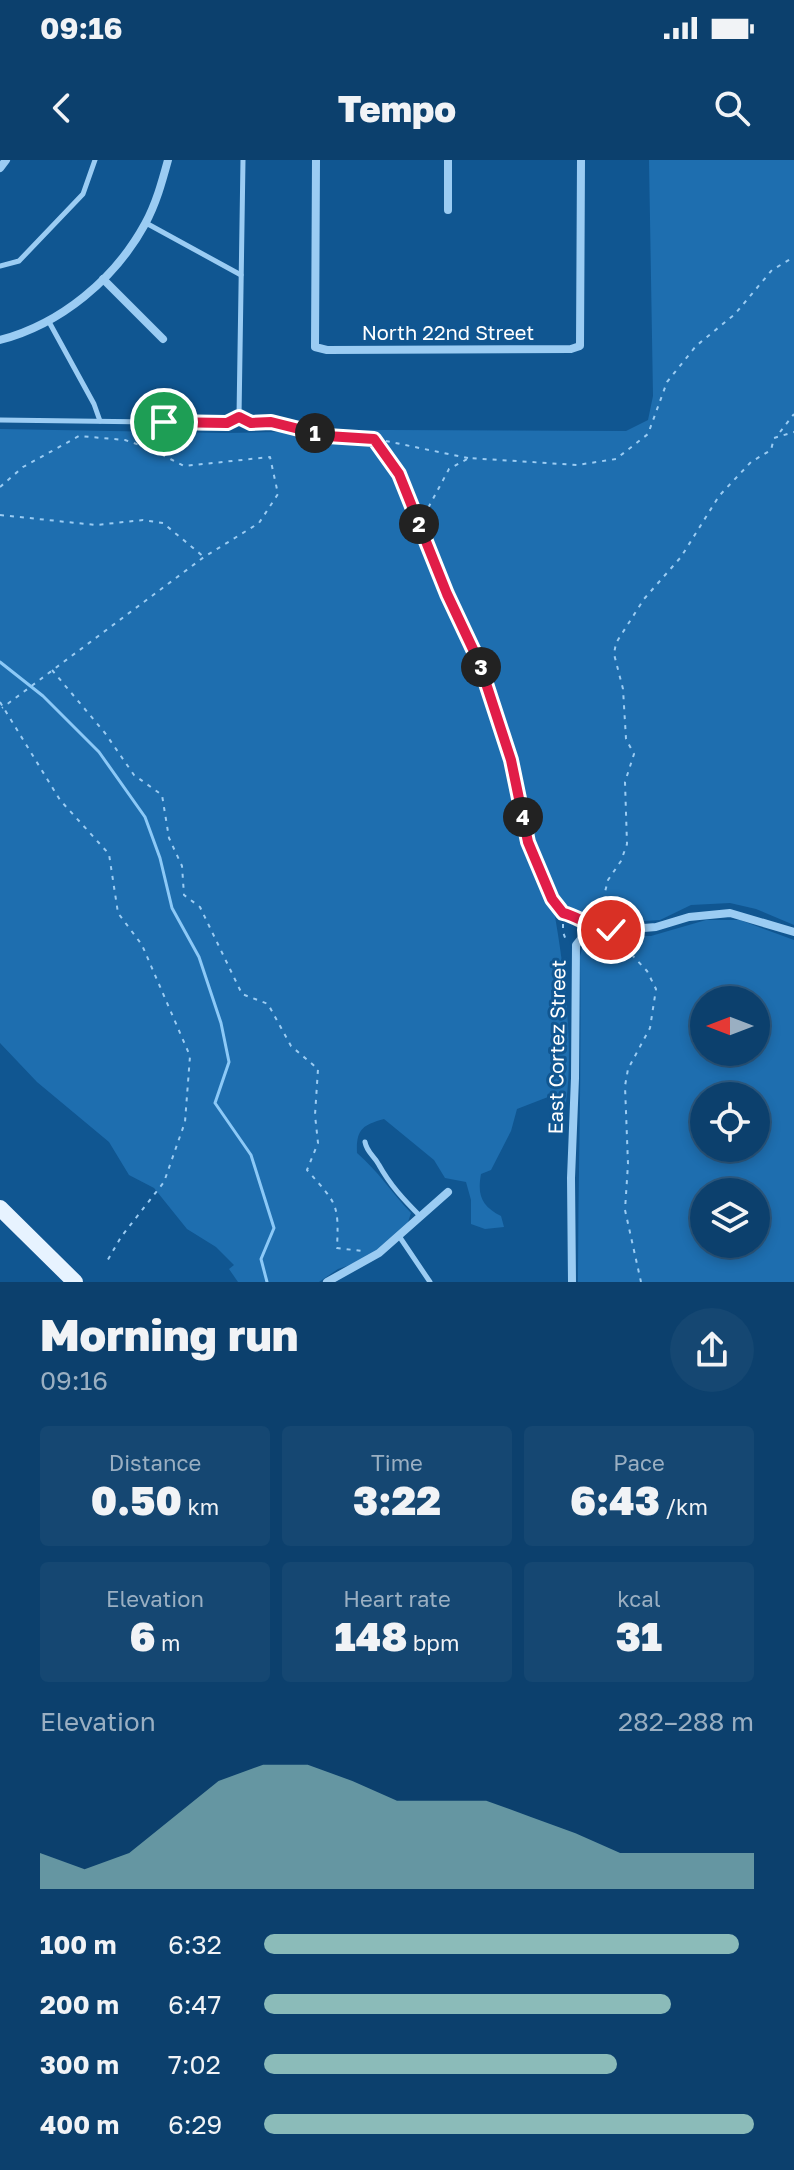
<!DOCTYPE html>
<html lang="en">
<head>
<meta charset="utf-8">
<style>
  :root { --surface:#0c406d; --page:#154772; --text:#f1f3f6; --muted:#9aafc2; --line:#2c5980; --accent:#8bbbb9 }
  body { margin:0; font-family:"Golos Text",sans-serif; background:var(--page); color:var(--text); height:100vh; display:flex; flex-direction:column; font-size:30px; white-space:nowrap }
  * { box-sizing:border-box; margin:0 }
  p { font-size:26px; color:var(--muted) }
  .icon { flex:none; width:44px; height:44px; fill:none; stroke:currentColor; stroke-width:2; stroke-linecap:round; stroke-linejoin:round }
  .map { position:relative; height:1122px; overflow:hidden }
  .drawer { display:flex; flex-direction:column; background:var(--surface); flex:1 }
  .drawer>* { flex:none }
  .needle { width:52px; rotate:270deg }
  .controls { position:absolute; left:690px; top:826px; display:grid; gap:16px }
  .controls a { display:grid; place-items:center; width:80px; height:80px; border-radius:50%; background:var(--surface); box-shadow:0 4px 12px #0003,0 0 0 2px var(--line); font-size:40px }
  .pin { position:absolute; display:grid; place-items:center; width:68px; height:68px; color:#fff; margin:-34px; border:4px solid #fff; border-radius:50%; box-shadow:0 2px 8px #0007 }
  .km { position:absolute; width:40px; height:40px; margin:-20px; border-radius:50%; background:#222; color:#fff; font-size:22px; line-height:40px; text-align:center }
  .round { display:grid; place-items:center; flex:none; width:84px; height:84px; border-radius:42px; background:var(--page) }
  .overview { display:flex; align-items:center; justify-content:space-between; height:136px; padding:0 40px }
  h1 { font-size:44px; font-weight:800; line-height:60px }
  .figures { display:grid; grid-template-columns:repeat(3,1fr); gap:12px; height:136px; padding:8px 40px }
  .figures div { display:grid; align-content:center; border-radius:8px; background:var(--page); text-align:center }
  .figures b { font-size:40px; font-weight:800 }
  .figures small { font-size:22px; font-weight:400 }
  .figures p { font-size:22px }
  .chart { height:224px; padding:16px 40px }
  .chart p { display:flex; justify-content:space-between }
  .chart svg { width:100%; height:144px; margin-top:8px; fill:var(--accent); opacity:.7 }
  ul { padding:0 40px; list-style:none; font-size:26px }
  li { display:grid; grid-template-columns:128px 96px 1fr; align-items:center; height:60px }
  li i { height:20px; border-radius:10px; background:var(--accent) }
  .status { display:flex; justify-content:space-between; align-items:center; height:56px; padding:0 40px; background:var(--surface); direction:ltr }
  .status svg { height:22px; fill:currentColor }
  header { display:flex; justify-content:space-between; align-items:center; height:104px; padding:0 40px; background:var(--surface); font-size:36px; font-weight:800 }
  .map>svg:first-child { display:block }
</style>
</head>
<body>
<div class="status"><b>09:16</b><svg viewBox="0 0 49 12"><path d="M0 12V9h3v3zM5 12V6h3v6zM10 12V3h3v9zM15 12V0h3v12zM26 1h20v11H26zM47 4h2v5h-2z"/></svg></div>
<header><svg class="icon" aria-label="back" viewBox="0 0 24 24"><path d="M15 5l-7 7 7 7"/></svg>Tempo<svg class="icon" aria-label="search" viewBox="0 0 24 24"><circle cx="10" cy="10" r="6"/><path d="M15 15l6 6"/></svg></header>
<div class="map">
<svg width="794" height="1122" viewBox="0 0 794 1122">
  <rect width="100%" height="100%" fill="#105691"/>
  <!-- green -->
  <g fill="#1e6eaf" fill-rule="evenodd">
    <path d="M649,0h145v765l-38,-16 -26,-6 -39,2 -31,15 -31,2 -52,-10 -10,-7 -13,6c10,55 20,137 12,192l-18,-6 -31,12 -6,22 -20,39 -10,4c-4,22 1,32 20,42l3,11 -19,2 -14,-5v-24l-5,-18 -21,-4 -11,-18 -50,-41c-22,6 -28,11 -27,34 21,18 35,40 54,60l-4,12 -42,35 -27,9 -19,13h-81l-9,-13 5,-4 -18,-18 -29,-18 -33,-41 -25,-13 -20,-33 -72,-60 -37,-39v-614l223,4 162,-3 241,1 22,-11 5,-24z"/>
    <path d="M706,760h34l54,20v342h-216c0,-109 4,-217 2,-326l4,-14 17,-7 50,1zM704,840h52v52h-52zM704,936h52v52h-52zM704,1032h52v52h-52z"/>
  </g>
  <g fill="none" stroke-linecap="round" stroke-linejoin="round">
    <!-- stream -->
    <path stroke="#8cc9f7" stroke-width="3" d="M0,502l43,34 56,56 46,65 15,41 12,50 27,49 22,66 8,39 -14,41 36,52 23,73 -13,31 6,23"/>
    <!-- path -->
    <g stroke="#9bccf3" stroke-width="2" stroke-dasharray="4 6" stroke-linecap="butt">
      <path d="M244,260l7,3 20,-1 56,14 47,3 25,35 48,120 32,68 32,98 17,82 24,57 11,14 17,4 8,5"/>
      <path d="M780,272l14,-18"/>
      <path d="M376,279l92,19"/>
      <path d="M0,327l23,-20 56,-31 46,4 26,9 33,17 86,-9 8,37 -19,29 -55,34 -202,151"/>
      <path d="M0,355l96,10 47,-5 20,3 41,34"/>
      <path d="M419,365l30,-56 20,-11 108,7 39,-6 32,-25 19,-52 29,-36 39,-32 37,-44 22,-13"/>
      <path d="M52,510l53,63 29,42 28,20 7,43 13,28 2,29 16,12 42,87 26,10 23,42 27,23 -3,46 3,28 -11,27c30,34 32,33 30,78l25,3"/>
      <path d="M0,542l60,98 49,54 9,59 24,32 48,111 -5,66 -21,60 -43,55 -15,26"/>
      <path d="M563,754v18l4,11"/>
      <path d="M609,760l-4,-28 3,-12 13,-19 6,-17 -2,-62 9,-28 -8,-15 -3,-50 -9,-35 2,-11 28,-44 37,-42 38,-61 32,-34 20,-12 3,-12 20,-6"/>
      <path d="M618,780l29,31 9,18 -6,39 -22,41 -3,17 3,78 -3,46 16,72"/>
    </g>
    <!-- service -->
    <g stroke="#9bccf3" stroke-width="5">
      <path d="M146,63l95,52"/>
      <path d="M0,106l19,-5 64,-67 12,-34"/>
      <path d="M48,160l46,84 6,17"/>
      <path d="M0,260l227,3 12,-6 4,-257"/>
      <path d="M365,982c2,11 9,13 14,23 11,20 25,35 42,52"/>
      <path d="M399,1076l31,46"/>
    </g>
    <!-- minor -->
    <g stroke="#9bccf3" stroke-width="8">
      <path d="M316,0l-1,187 12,3 244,-1 9,-3 1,-186"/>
      <path d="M448,0v50"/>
      <path d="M0,8l6,-8"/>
      <path d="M103,119l60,60"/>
      <path d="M0,180c61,-16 115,-61 145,-116 11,-20 17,-42 23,-64"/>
      <path d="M327,1122l52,-29 69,-61"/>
      <path d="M572,1122l-1,-104 4,-100 1,-133 9,-11 9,-2 62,-5 33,-10 41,-4 64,19"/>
    </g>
    <!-- primary -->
    <path stroke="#e7f3ff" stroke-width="16" d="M0,1048l75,74"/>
  </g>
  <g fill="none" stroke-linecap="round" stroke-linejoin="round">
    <!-- route casing -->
    <g stroke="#fff" stroke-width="16">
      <path id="route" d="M164,262l63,1 12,-6 12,6 20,-1 56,14 47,3 25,35 48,120 32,68 32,98 17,82 24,57 11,14c15,3 35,19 48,17"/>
    </g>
    <!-- route -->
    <use href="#route" stroke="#e11d48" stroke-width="10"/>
  </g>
  <g text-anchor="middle" stroke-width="6" stroke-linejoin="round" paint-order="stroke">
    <!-- street labels -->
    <g font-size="20" fill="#fff" stroke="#105691">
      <text x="448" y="180">North 22nd Street</text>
      <text transform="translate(557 887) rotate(-89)" y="7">East Cortez Street</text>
    </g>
  </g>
</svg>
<div class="controls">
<a><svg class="needle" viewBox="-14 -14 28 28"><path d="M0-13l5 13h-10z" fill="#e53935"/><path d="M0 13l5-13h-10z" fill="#9aafc2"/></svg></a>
<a><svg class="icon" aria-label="locate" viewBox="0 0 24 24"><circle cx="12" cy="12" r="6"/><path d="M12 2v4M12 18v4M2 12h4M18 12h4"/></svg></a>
<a><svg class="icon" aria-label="layers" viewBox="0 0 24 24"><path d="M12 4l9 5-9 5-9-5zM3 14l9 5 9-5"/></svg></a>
</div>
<div class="pin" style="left:164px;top:262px;background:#1e9e55"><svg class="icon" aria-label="arrive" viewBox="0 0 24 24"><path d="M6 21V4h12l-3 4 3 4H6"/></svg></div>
<div class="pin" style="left:611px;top:770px;background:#d93025"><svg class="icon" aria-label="check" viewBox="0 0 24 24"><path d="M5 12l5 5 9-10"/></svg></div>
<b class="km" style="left:315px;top:273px">1</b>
<b class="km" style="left:419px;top:364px">2</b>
<b class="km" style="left:481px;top:507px">3</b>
<b class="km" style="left:523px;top:657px">4</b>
</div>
<section class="drawer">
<div class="overview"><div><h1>Morning run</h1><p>09:16</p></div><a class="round"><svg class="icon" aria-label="share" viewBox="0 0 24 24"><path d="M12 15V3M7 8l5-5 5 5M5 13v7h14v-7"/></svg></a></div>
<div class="figures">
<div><p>Distance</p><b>0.50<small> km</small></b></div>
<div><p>Time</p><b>3:22</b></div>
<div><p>Pace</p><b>6:43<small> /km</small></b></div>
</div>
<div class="figures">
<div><p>Elevation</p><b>6<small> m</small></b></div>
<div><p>Heart rate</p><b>148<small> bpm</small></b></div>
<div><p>kcal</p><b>31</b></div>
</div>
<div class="chart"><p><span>Elevation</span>282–288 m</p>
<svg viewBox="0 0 160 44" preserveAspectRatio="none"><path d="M0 44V33L10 38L20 33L30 22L40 11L50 6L60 6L70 11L80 17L90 17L100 17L110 22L120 27L130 33L140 33L150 33L160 33V44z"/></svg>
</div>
<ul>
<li><b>100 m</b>6:32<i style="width:97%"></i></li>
<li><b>200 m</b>6:47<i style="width:83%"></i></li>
<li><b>300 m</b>7:02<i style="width:72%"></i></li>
<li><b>400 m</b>6:29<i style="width:100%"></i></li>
</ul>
</section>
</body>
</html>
